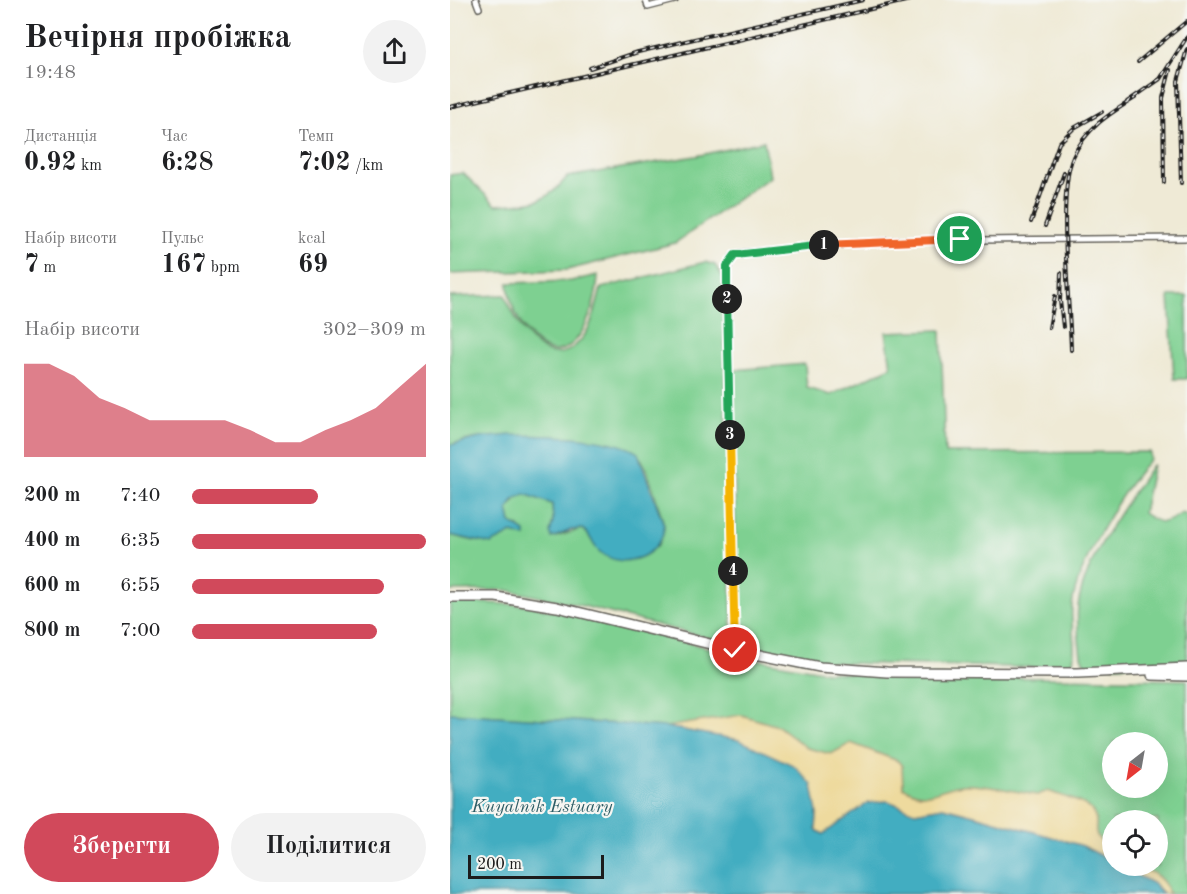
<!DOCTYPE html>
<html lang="uk">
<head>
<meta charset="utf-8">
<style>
  :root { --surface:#fff; --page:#f2f2f2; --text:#202124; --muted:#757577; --accent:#d1495b }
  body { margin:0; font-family:"Old Standard TT",serif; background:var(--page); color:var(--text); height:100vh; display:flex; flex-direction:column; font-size:22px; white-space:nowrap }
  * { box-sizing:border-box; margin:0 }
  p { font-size:20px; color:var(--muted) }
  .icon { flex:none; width:33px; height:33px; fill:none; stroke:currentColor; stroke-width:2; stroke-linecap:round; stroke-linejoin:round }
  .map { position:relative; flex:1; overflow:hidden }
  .side { display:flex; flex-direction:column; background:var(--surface); width:450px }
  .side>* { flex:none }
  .needle { width:39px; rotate:211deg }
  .buttons { position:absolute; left:652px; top:732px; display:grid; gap:12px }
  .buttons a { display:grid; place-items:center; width:66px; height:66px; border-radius:50%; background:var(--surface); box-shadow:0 6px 24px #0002; font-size:30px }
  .scale { position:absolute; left:18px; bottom:15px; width:136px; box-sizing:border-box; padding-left:6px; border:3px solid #1c1c1c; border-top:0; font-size:16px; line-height:21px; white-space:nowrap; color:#1c1c1c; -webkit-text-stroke:4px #f6f6f2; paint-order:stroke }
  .pin { position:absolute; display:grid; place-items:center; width:51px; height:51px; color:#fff; margin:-26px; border:3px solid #fff; border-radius:50%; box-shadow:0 2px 6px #0007 }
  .km { position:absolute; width:30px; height:30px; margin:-15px; border-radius:50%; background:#222; color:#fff; font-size:16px; line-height:30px; text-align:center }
  .round { display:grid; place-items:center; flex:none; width:63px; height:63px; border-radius:32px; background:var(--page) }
  .head { display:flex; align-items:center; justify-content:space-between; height:102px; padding:0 24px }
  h1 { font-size:33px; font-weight:800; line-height:45px }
  .metrics { display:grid; grid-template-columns:repeat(3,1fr); gap:9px; height:102px; padding:6px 24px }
  .metrics div { display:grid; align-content:center }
  .metrics b { font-size:26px; font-weight:800 }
  .metrics small { font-size:16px; font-weight:400 }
  .metrics p { font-size:16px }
  .chart { height:168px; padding:12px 24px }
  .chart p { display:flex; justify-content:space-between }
  .chart svg { width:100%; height:108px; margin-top:6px; fill:var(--accent); opacity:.7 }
  .cta { display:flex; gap:12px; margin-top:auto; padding:12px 24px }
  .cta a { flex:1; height:69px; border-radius:36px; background:var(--accent); color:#fff; font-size:24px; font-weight:800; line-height:69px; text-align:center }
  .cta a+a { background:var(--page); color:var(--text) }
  ul { padding:0 24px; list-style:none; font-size:20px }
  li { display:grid; grid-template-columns:96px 72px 1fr; align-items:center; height:45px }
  li i { height:15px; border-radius:8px; background:var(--accent) }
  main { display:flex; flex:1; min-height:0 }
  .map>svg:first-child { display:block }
</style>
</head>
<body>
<main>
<section class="side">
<div class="head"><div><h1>Вечірня пробіжка</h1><p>19:48</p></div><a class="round"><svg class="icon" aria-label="share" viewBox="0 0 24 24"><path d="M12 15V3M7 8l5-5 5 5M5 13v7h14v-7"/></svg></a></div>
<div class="metrics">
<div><p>Дистанція</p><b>0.92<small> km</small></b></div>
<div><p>Час</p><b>6:28</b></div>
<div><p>Темп</p><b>7:02<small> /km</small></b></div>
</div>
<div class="metrics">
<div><p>Набір висоти</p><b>7<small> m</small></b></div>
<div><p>Пульс</p><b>167<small> bpm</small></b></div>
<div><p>kcal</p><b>69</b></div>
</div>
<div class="chart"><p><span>Набір висоти</span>302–309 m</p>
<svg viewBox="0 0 160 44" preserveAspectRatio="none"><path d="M0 44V6L10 6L20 11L30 20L40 24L50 29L60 29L70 29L80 29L90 33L100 38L110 38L120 33L130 29L140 24L150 15L160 6V44z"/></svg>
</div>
<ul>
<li><b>200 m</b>7:40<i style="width:54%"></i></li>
<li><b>400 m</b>6:35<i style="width:100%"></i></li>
<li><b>600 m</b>6:55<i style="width:82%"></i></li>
<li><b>800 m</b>7:00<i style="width:79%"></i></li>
</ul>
<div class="cta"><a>Зберегти</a><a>Поділитися</a></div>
</section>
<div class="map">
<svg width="737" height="894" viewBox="0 0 737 894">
  <rect width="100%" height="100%" fill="#f6f6f2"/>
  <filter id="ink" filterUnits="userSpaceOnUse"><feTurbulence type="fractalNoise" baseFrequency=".0167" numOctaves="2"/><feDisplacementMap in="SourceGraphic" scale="12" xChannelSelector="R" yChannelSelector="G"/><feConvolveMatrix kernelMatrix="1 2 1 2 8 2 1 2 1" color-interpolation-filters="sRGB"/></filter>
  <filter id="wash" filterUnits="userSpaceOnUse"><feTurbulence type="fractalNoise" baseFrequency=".008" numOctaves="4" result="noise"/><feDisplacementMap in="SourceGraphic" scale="24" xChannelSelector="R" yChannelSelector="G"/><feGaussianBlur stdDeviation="1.35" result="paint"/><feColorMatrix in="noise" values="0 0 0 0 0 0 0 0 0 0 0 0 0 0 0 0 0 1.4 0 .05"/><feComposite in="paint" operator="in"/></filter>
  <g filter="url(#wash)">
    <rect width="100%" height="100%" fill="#efead6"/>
    <!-- green -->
    <g fill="#7ed091" stroke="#4d7656" stroke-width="1.5" fill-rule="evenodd">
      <path d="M314,141l6,36 -95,66 -108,27 -117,4v-99l13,-2 33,32c34,-2 49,0 71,-28l129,-21z"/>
      <path d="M255,262l10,3 8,12 9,352 -3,10 -9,2 -137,-35 -77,-16 -56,1v-56c24,6 40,13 62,-2l13,4 -6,-10 -8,-4 -3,-14 10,-13 7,-2 27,10 1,16 -2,9 4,8 27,-8 7,6 5,10 42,14c17,-7 28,-14 28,-35 -5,-14 -15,-54 -23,-65 -17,-26 -129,-25 -160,-21 -10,1 -21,4 -31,7v-148l55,-2c10,28 42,83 75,46 12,-13 17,-37 21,-53z"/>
      <path d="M148,275c-1,39 -30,111 -72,56 -11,-15 -17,-30 -18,-48l63,-2z"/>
      <path d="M719,296h18v83h-13z"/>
      <path d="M491,330l4,123 205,-1v7c-28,31 -73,106 -78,147 -2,19 5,37 1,55l-5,5 -12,2 -213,-5 -41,-3 -56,-16 -7,-7 -2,-16 -4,-251 72,-6 2,24 24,7 60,-28 -5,-35z"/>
      <path d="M703,464l-10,49c17,12 22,12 39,0l5,2v148l-96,4 -7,-4 -3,-7c-2,-16 -5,-34 -3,-50 7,-48 48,-102 75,-142z"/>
      <path d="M0,601l76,4 57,12 171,42 73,13 78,4 282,4v214h-24l-9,-10 -35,-18h39v-46h-45v42l-30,-16 -417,-119 -216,-14zM663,742h45v46h-45z"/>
    </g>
    <!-- sand -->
    <g fill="#eeda9e" stroke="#857b5d" stroke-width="1.5">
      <path d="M291,715l37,11 29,22 24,6 20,-11 47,18 4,5 1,21c27,16 33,1 59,-2 18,-2 55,7 75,10l11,-4c12,5 36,10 44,20 12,16 -9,21 21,39v12l-30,-16 -109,-31 -31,-8 -28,5 -27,-11 -20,2 -44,31 -8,-3 1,-19 -78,-72 -73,-13z"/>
      <path d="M669,866c21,0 44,5 50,28h-6l-9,-10z"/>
    </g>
    <!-- water -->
    <g fill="#42adc1" stroke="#2f646e" stroke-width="1.5">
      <path d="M61,435c34,1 100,0 127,18l26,72c0,30 -41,47 -64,27 -8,-7 -9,-18 -18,-23l-11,1 -19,8 -2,-5 3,-12 -1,-17 -27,-10 -11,5 -6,10 3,14 14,9v5l-13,-4 -21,11 -41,-9v-90l29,-7z"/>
      <path d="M0,713l216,14 73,13 56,26 17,19 5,27 -1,18 7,4 45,-31 20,-2 27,11 28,-5 31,8 109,31 30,16v4h6l35,18 9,10h-713z"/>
    </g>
  </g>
  <g filter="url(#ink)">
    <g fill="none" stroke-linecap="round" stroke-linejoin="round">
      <!-- minor casing -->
      <g stroke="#66645d" stroke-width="8">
        <g id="minor">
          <path d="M26,0l3,8"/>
          <path d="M196,0l2,7 27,-7"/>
          <path d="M285,650l-8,-379 5,-14 9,-4 146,-12 300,-3"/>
        </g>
      </g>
      <!-- trunk casing -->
      <g stroke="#66645d" stroke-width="12">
        <g id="trunk">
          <path d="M0,597h46l61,10 178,43 85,17 67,5 191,1 109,-5"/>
          <path d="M702,675l35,1"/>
        </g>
      </g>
      <!-- minor -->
      <use href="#minor" stroke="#fff" stroke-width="5"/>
      <!-- trunk -->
      <use href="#trunk" stroke="#fff" stroke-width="9"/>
      <!-- rail casing -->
      <g stroke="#1c1c1c" stroke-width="4">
        <g id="rail">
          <path d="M688,62l49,-41"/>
          <path d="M140,68l48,-16 225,-52"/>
          <path d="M677,102l33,-23 27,-42"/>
          <path d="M0,107l460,-107"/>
          <path d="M714,182l-1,-84 7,-28"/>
          <path d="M731,183l-3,-102 9,-32"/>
          <path d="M581,222l28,-79 15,-15 28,-16"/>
          <path d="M595,226l19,-53"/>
          <path d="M611,273l-1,28 3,26"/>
          <path d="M599,328l6,-32"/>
          <path d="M621,350c-1,-44 -14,-158 2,-193 13,-29 36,-43 62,-59"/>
        </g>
      </g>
      <!-- rail -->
      <use href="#rail" stroke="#f6f6f2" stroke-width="1.5" stroke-dasharray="4.5" stroke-linecap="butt"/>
    </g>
  </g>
  <g fill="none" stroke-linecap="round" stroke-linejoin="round" filter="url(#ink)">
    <!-- split-1 casing -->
    <g stroke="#fff" stroke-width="12">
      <path id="split-1" d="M374,245l136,-6"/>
    </g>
    <!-- split-2 casing -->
    <g stroke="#fff" stroke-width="12">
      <path id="split-2" d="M277,299v-33l8,-11 89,-10"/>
    </g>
    <!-- split-3 casing -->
    <g stroke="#fff" stroke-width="12">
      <path id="split-3" d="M277,299l3,136"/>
    </g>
    <!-- split-4 casing -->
    <g stroke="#fff" stroke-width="12">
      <path id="split-4" d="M280,435l3,136"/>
    </g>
    <!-- split-5 casing -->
    <g stroke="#fff" stroke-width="12">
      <path id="split-5" d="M283,571l2,79"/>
    </g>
    <!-- split-1 -->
    <use href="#split-1" stroke="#f0652b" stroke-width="8"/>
    <!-- split-2 -->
    <use href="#split-2" stroke="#22a559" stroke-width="8"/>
    <!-- split-3 -->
    <use href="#split-3" stroke="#22a559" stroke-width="8"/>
    <!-- split-4 -->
    <use href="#split-4" stroke="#f5b400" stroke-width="8"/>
    <!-- split-5 -->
    <use href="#split-5" stroke="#f5b400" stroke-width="8"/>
  </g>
  <g text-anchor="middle" stroke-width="4.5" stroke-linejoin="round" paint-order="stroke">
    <!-- water labels -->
    <g font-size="18" font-style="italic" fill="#2d5d66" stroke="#f6f6f2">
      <text x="92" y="812">Kuyalnik Estuary</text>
    </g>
  </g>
</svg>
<div class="buttons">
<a><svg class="needle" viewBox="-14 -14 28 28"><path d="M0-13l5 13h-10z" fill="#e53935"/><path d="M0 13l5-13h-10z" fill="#757577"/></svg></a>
<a><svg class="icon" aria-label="locate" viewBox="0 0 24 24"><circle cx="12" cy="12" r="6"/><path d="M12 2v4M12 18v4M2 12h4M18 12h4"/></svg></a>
</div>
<div class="scale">200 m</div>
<div class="pin" style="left:510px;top:239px;background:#1e9e55"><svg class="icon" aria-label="arrive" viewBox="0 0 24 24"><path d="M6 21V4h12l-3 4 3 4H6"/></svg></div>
<div class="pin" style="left:285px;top:650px;background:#d93025"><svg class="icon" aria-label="check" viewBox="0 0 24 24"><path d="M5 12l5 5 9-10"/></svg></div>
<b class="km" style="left:374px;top:245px">1</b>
<b class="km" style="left:277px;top:299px">2</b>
<b class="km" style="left:280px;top:435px">3</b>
<b class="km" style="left:283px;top:571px">4</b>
</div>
</main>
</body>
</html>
